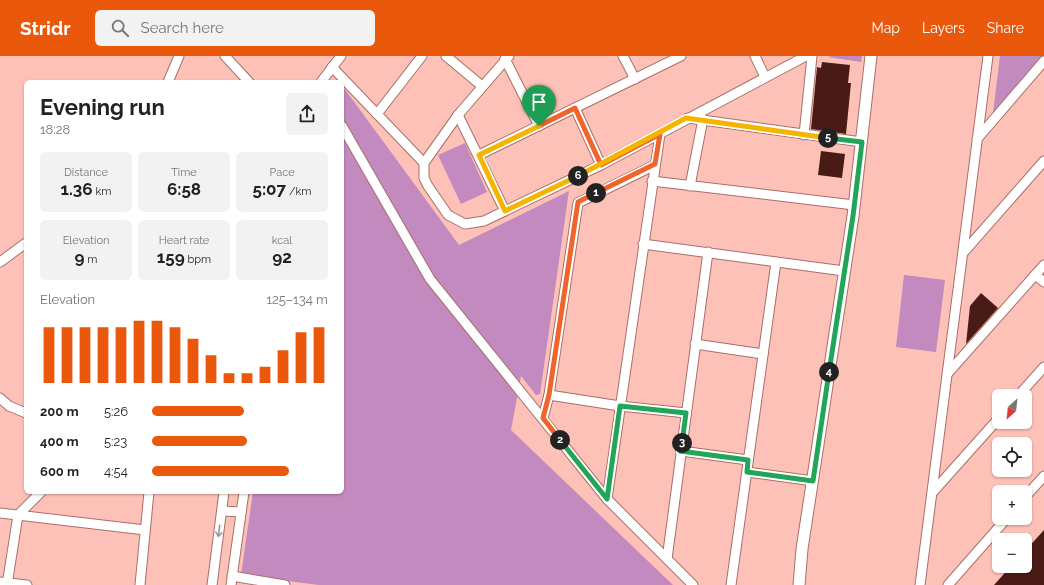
<!DOCTYPE html>
<html lang="en">
<head>
<meta charset="utf-8">
<style>
  :root { --surface:#fff; --page:#f2f2f2; --text:#222; --muted:#767676; --accent:#ea580c }
  body { margin:0; font-family:Raleway,sans-serif; background:var(--page); color:var(--text); height:100vh; display:flex; flex-direction:column; font-size:15px; white-space:nowrap }
  * { box-sizing:border-box; margin:0 }
  p { font-size:13px; color:var(--muted) }
  .icon { flex:none; width:22px; height:22px; fill:none; stroke:currentColor; stroke-width:2; stroke-linecap:round; stroke-linejoin:round }
  .map { position:relative; flex:1; overflow:hidden }
  .side { position:absolute; left:24px; top:24px; width:320px; height:414px; display:flex; flex-direction:column; background:var(--surface); border-radius:6px; box-shadow:0 1px 3px #0004 }
  .side>* { flex:none }
  .needle { width:26px; rotate:207deg }
  .controls { position:absolute; left:992px; top:333px; display:grid; gap:8px }
  .controls a { display:grid; place-items:center; width:40px; height:40px; border-radius:6px; background:var(--surface); box-shadow:0 1px 3px #0004; font-size:20px }
  .pin { position:absolute; display:grid; place-items:center; width:34px; height:34px; color:#fff; margin:-41px -17px; border-radius:50% 50% 50% 0; rotate:-45deg; box-shadow:0 0 4px #0007 }
  .pin .icon { rotate:45deg }
  .km { position:absolute; width:20px; height:20px; margin:-10px; border-radius:50%; background:#222; color:#fff; font-size:11px; line-height:20px; text-align:center }
  .round { display:grid; place-items:center; flex:none; width:42px; height:42px; border-radius:6px; background:var(--page) }
  .head { display:flex; align-items:center; justify-content:space-between; height:68px; padding:0 16px }
  h1 { font-size:22px; font-weight:700; line-height:30px }
  .stats { display:grid; grid-template-columns:repeat(3,1fr); gap:6px; height:68px; padding:4px 16px }
  .stats div { display:grid; align-content:center; border-radius:6px; background:var(--page); text-align:center }
  .stats b { font-size:17px; font-weight:700 }
  .stats small { font-size:11px; font-weight:400 }
  .stats p { font-size:11px }
  .chart { height:112px; padding:8px 16px }
  .chart p { display:flex; justify-content:space-between }
  .chart svg { width:100%; height:72px; margin-top:4px; stroke:var(--accent); stroke-width:6 }
  ul { padding:0 16px; list-style:none; font-size:13px }
  li { display:grid; grid-template-columns:64px 48px 1fr; align-items:center; height:30px }
  li i { height:10px; border-radius:5px; background:var(--accent) }
  header { display:flex; align-items:center; gap:24px; box-sizing:border-box; height:56px; padding:0 20px; background:var(--accent); color:#fff }
  header strong { font-size:19px }
  nav { display:flex; gap:22px; margin-inline-start:auto; font-size:14px }
  .search { width:280px; height:36px; background:var(--page); display:flex; align-items:center; gap:10px; box-sizing:border-box; padding:0 14px; border-radius:6px; color:var(--muted); font-size:15px }
  .map>svg:first-child { display:block }
</style>
</head>
<body>
<header>
<strong>Stridr</strong>
<div class="search"><svg class="icon" aria-label="search" viewBox="0 0 24 24"><circle cx="10" cy="10" r="6"/><path d="M15 15l6 6"/></svg>Search here</div>
<nav><a>Map</a><a>Layers</a><a>Share</a></nav>
</header>
<div class="map">
<svg width="1044" height="529" viewBox="0 0 1044 529">
  <rect width="100%" height="100%" fill="#fec1b7"/>
  <!-- green -->
  <g fill="#c28abe">
    <path d="M831,0h31l-1,6 -33,-5z"/>
    <path d="M1000,0h42l-49,57z"/>
    <path d="M344,32l115,157 110,-54 -29,203 -4,1 -15,-19 -10,54 162,155h-354l-78,-10 12,-83h89v-403z"/>
    <path d="M465,87l22,49 -26,12 -23,-49z"/>
    <path d="M904,219l41,5 -9,72 -40,-5z"/>
  </g>
  <!-- building -->
  <g fill="#491b16">
    <path d="M822,6l28,3 -2,18h3l-5,51 -35,-5 6,-62 4,1z"/>
    <path d="M537,33l12,22 -8,5 -13,-24z"/>
    <path d="M821,95l24,3 -3,24 -24,-3z"/>
    <path d="M981,237l17,15 -32,36 4,-38z"/>
    <path d="M1044,474v55h-50l17,-19h14v-15z"/>
  </g>
  <g fill="none" stroke-linecap="round" stroke-linejoin="round">
    <!-- minor casing -->
    <g stroke="#a77068" stroke-width="11">
      <g id="minor">
        <path d="M225,0l24,26"/>
        <path d="M446,0l36,30"/>
        <path d="M509,0l-51,59 -34,48v15l4,8 20,29 17,9 19,-3 117,-56 205,-109"/>
        <path d="M623,0l12,23"/>
        <path d="M755,0l10,21"/>
        <path d="M505,3l34,67"/>
        <path d="M332,11l92,96"/>
        <path d="M168,26l11,-26"/>
        <path d="M321,26l20,-26"/>
        <path d="M575,52l26,57"/>
        <path d="M377,58l45,-58"/>
        <path d="M458,59l47,96"/>
        <path d="M688,62l174,24"/>
        <path d="M342,70l88,153 177,220 86,86"/>
        <path d="M804,79l8,-79"/>
        <path d="M977,83l67,-78"/>
        <path d="M479,99l202,-99"/>
        <path d="M652,125l202,24"/>
        <path d="M690,130l13,-67"/>
        <path d="M643,188l201,27"/>
        <path d="M963,197l81,-92"/>
        <path d="M0,206l26,-19"/>
        <path d="M1035,219l9,7"/>
        <path d="M695,288l68,10"/>
        <path d="M948,317l96,-108"/>
        <path d="M549,339l71,11 66,7"/>
        <path d="M1018,340l26,-29"/>
        <path d="M0,342l9,8 17,7"/>
        <path d="M543,362l6,-23 29,-192 77,-38"/>
        <path d="M681,395l67,9"/>
        <path d="M747,416l66,9"/>
        <path d="M932,437l67,-75"/>
        <path d="M1025,441l19,-21"/>
        <path d="M607,443l53,-365"/>
        <path d="M222,455l19,1"/>
        <path d="M0,457l145,17"/>
        <path d="M667,503l41,-307"/>
        <path d="M232,520l53,9"/>
        <path d="M0,526l27,3"/>
        <path d="M7,529l11,-70 23,-23"/>
        <path d="M140,529l9,-93"/>
        <path d="M212,529l12,-93"/>
        <path d="M231,529l13,-93"/>
        <path d="M731,529l45,-323"/>
        <path d="M920,529l68,-529"/>
        <path d="M948,529l59,-67"/>
      </g>
    </g>
    <!-- major casing -->
    <g stroke="#a77068" stroke-width="13">
      <path id="major" d="M799,529l3,-36 51,-333 18,-160"/>
    </g>
    <!-- minor -->
    <use href="#minor" stroke="#fff" stroke-width="9"/>
    <!-- major -->
    <use href="#major" stroke="#fff" stroke-width="11"/>
  </g>
  <!-- one-way arrows -->
  <defs><path id="oneway-shaft" d="M-6 0H5M1.5-3L5.5 0L1.5 3" fill="none" stroke-width="1.6" stroke-linecap="round" stroke-linejoin="round"/></defs>
  <use stroke="#a29694" href="#oneway-shaft" transform="translate(219 475) rotate(97)"/>
  <g fill="none" stroke-linecap="round" stroke-linejoin="round">
    <!-- split-1 casing -->
    <g stroke="#fff" stroke-width="8">
      <path id="split-1" d="M539,70l36,-18 26,57 59,-31 -5,30 -59,29"/>
    </g>
    <!-- split-2 casing -->
    <g stroke="#fff" stroke-width="8">
      <path id="split-2" d="M560,384l-17,-22 6,-23 29,-193 18,-9"/>
    </g>
    <!-- split-3 casing -->
    <g stroke="#fff" stroke-width="8">
      <path id="split-3" d="M560,384l47,59 13,-93 66,7 -4,30"/>
    </g>
    <!-- split-4 casing -->
    <g stroke="#fff" stroke-width="8">
      <path id="split-4" d="M682,387l-2,8 68,9 -1,12 66,9 16,-109"/>
    </g>
    <!-- split-5 casing -->
    <g stroke="#fff" stroke-width="8">
      <path id="split-5" d="M828,82l34,4 -9,74 -24,156"/>
    </g>
    <!-- split-6 casing -->
    <g stroke="#fff" stroke-width="8">
      <path id="split-6" d="M578,120l108,-58 142,20"/>
    </g>
    <!-- split-7 casing -->
    <g stroke="#fff" stroke-width="8">
      <path id="split-7" d="M539,70l-60,29 26,56 73,-35"/>
    </g>
    <!-- split-1 -->
    <use href="#split-1" stroke="#f0652b" stroke-width="5"/>
    <!-- split-2 -->
    <use href="#split-2" stroke="#f0652b" stroke-width="5"/>
    <!-- split-3 -->
    <use href="#split-3" stroke="#22a559" stroke-width="5"/>
    <!-- split-4 -->
    <use href="#split-4" stroke="#22a559" stroke-width="5"/>
    <!-- split-5 -->
    <use href="#split-5" stroke="#22a559" stroke-width="5"/>
    <!-- split-6 -->
    <use href="#split-6" stroke="#f5b400" stroke-width="5"/>
    <!-- split-7 -->
    <use href="#split-7" stroke="#f5b400" stroke-width="5"/>
  </g>
</svg>
<div class="controls">
<a><svg class="needle" viewBox="-14 -14 28 28"><path d="M0-13l5 13h-10z" fill="#e53935"/><path d="M0 13l5-13h-10z" fill="#767676"/></svg></a>
<a><svg class="icon" aria-label="locate" viewBox="0 0 24 24"><circle cx="12" cy="12" r="6"/><path d="M12 2v4M12 18v4M2 12h4M18 12h4"/></svg></a>
<a>+</a>
<a>−</a>
</div>
<div class="pin" style="left:539px;top:70px;background:#1e9e55"><svg class="icon" aria-label="arrive" viewBox="0 0 24 24"><path d="M6 21V4h12l-3 4 3 4H6"/></svg></div>
<b class="km" style="left:596px;top:137px">1</b>
<b class="km" style="left:560px;top:384px">2</b>
<b class="km" style="left:682px;top:387px">3</b>
<b class="km" style="left:829px;top:316px">4</b>
<b class="km" style="left:828px;top:82px">5</b>
<b class="km" style="left:578px;top:120px">6</b>
<section class="side">
<div class="head"><div><h1>Evening run</h1><p>18:28</p></div><a class="round"><svg class="icon" aria-label="share" viewBox="0 0 24 24"><path d="M12 15V3M7 8l5-5 5 5M5 13v7h14v-7"/></svg></a></div>
<div class="stats">
<div><p>Distance</p><b>1.36<small> km</small></b></div>
<div><p>Time</p><b>6:58</b></div>
<div><p>Pace</p><b>5:07<small> /km</small></b></div>
</div>
<div class="stats">
<div><p>Elevation</p><b>9<small> m</small></b></div>
<div><p>Heart rate</p><b>159<small> bpm</small></b></div>
<div><p>kcal</p><b>92</b></div>
</div>
<div class="chart"><p><span>Elevation</span>125–134 m</p>
<svg viewBox="0 0 160 44" preserveAspectRatio="none"><path d="M5 44V10M15 44V10M25 44V10M35 44V10M45 44V10M55 44V6M65 44V6M75 44V10M85 44V17M95 44V27M105 44V38M115 44V38M125 44V34M135 44V24M145 44V13M155 44V10"/></svg>
</div>
<ul>
<li><b>200 m</b>5:26<i style="width:52%"></i></li>
<li><b>400 m</b>5:23<i style="width:54%"></i></li>
<li><b>600 m</b>4:54<i style="width:78%"></i></li>
</ul>
</section>
</div>
</body>
</html>
